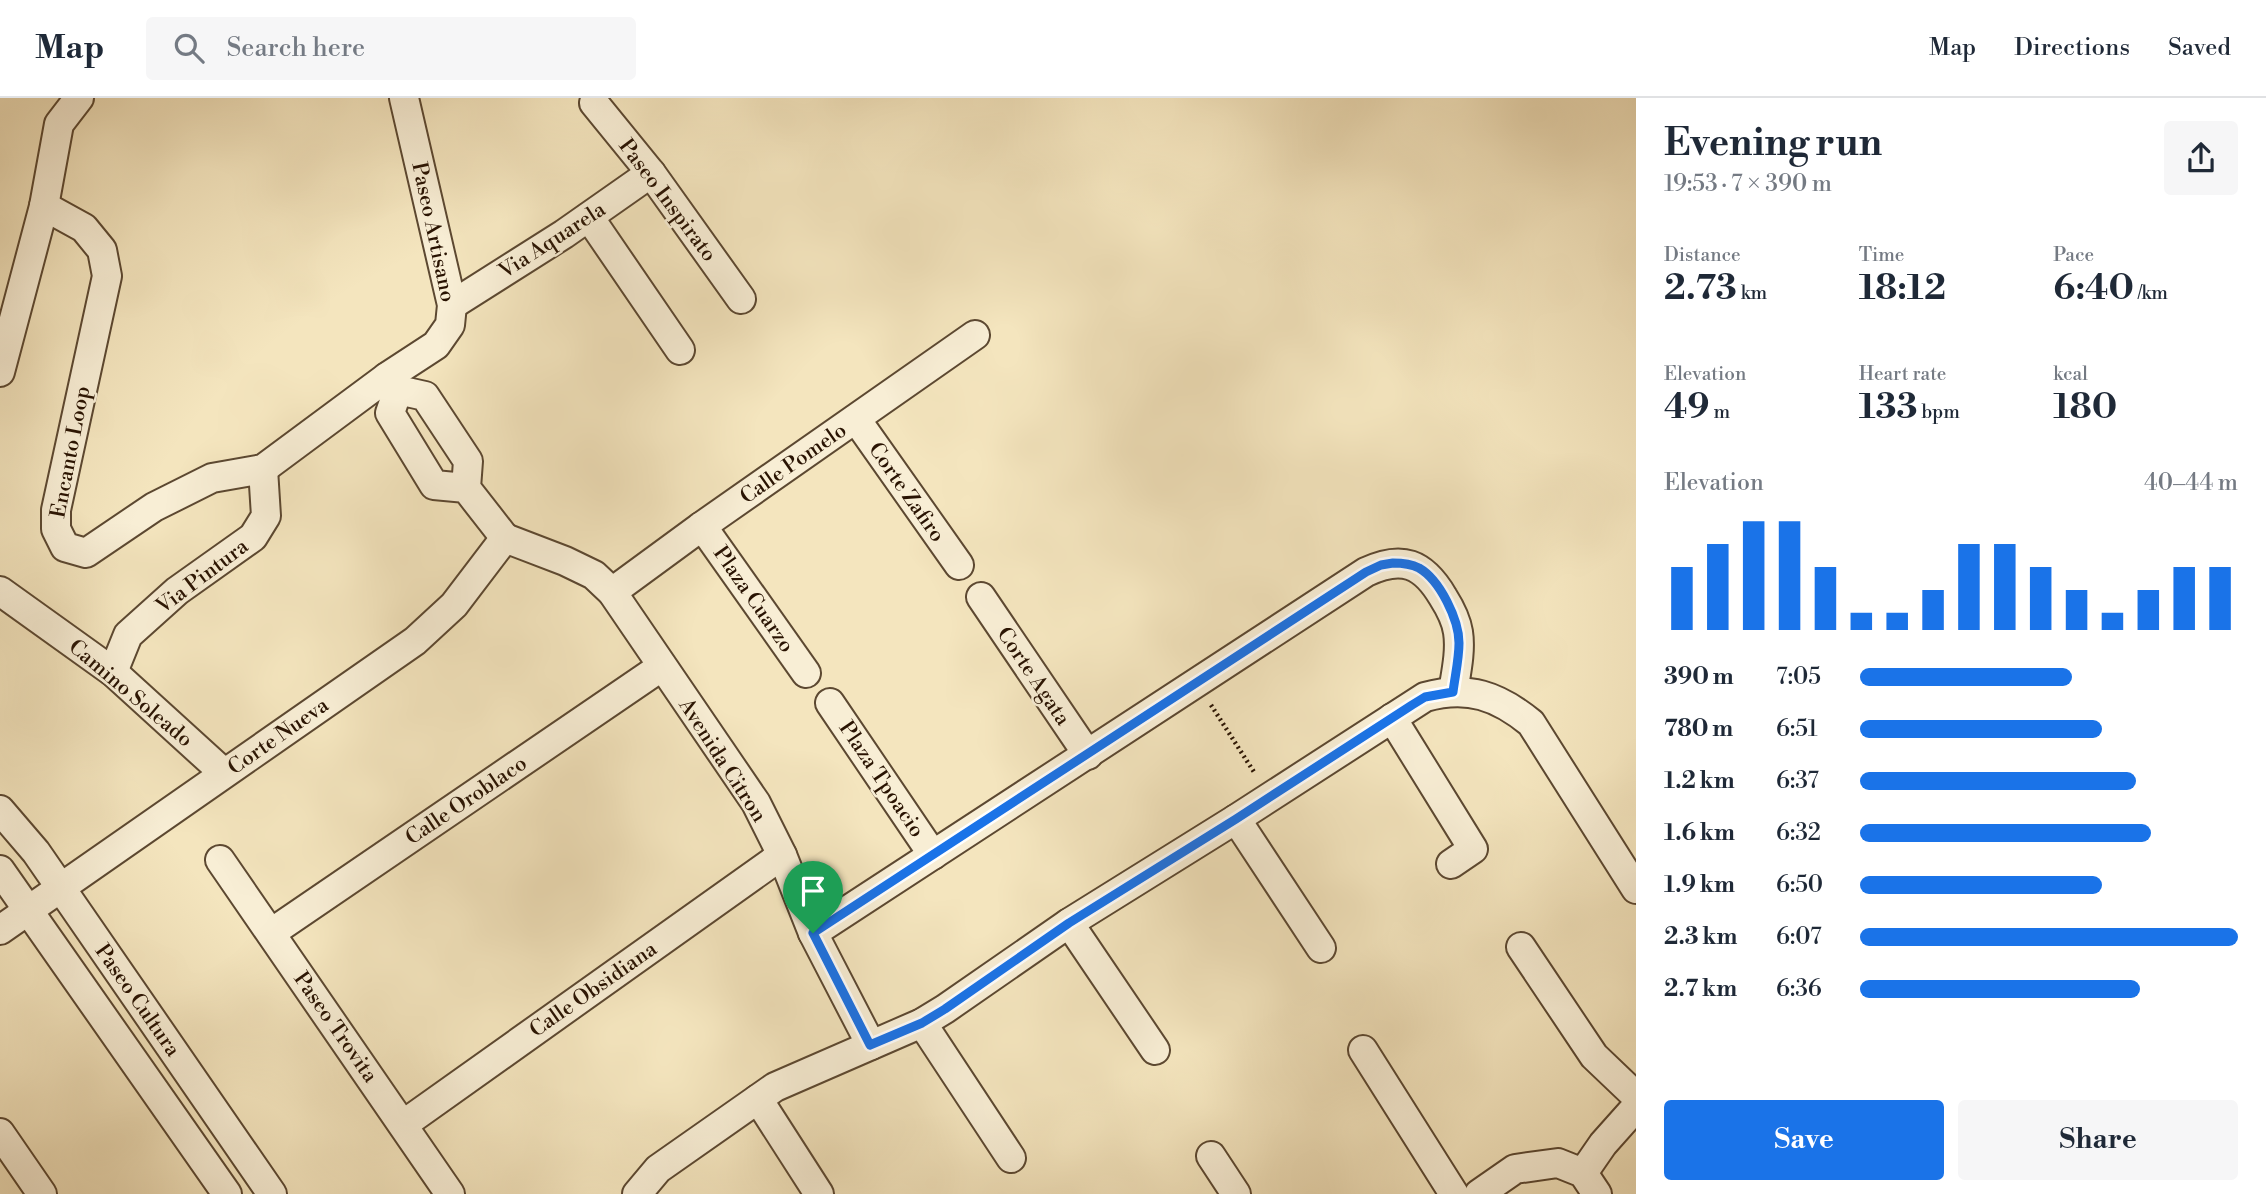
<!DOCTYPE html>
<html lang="en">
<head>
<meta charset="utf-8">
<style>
  :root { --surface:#fff; --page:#f6f6f7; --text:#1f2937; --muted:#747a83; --line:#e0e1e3; --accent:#1a73e8 }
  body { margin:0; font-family:"Libre Bodoni",serif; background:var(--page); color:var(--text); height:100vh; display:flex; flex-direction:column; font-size:26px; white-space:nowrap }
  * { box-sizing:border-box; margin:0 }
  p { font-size:23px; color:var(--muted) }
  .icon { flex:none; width:38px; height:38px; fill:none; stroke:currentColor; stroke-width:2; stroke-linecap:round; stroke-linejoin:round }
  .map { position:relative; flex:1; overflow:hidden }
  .sheet { display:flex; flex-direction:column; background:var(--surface); width:630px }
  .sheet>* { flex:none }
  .pin { position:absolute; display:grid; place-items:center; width:60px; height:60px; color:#fff; margin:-72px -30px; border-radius:50% 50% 50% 0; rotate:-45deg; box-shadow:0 0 7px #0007 }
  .pin .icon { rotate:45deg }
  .round { display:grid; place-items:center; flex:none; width:74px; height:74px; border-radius:7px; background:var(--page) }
  .headline { display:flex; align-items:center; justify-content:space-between; height:119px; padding:0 28px }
  h1 { font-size:38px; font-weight:800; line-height:52px }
  .metrics { display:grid; grid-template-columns:repeat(3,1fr); gap:10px; height:119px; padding:7px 28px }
  .metrics div { display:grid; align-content:center }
  .metrics b { font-size:35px; font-weight:800 }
  .metrics small { font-size:19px; font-weight:400 }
  .metrics p { font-size:19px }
  .chart { height:196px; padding:14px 28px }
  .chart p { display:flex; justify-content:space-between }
  .chart svg { width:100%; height:126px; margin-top:7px; stroke:var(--accent); stroke-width:6 }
  .button { display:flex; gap:14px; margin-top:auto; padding:14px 28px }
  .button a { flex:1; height:80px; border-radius:7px; background:var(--accent); color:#fff; font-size:28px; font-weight:800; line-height:80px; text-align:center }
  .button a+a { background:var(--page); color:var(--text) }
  ul { padding:0 28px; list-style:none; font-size:23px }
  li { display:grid; grid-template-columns:112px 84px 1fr; align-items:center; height:52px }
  li i { height:18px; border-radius:9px; background:var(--accent) }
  header { display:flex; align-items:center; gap:42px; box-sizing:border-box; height:98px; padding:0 35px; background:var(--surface); border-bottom:2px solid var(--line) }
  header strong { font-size:33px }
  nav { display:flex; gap:38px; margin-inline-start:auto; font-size:24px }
  .search { width:490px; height:63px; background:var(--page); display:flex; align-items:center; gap:18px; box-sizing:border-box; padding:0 24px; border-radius:7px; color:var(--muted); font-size:26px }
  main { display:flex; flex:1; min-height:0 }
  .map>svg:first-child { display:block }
</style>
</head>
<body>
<header>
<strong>Map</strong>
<div class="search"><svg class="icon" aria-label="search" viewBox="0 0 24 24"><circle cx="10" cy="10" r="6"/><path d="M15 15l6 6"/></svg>Search here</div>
<nav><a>Map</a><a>Directions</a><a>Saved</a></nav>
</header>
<main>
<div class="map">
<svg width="1636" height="1096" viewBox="0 0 1636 1096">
  <rect width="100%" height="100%" fill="#f4e5be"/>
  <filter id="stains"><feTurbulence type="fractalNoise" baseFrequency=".00286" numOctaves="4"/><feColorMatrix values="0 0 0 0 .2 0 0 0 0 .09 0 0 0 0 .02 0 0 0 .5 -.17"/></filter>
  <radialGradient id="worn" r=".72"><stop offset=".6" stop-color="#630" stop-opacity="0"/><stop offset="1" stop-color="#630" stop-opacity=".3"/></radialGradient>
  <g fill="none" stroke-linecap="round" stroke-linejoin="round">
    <!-- minor casing -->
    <g stroke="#5c4831" stroke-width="32">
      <g id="minor">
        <path d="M594,5l57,70 90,126"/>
        <path d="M44,108l40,22 18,22 5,26 -51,234v19l9,18 21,6 68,-46 58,-29 51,-9 124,-92 11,13"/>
        <path d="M589,119l91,133"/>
        <path d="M452,207l112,-71 87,-61"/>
        <path d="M0,274l44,-166 15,-82 20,-26"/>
        <path d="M387,279l49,-32 14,-20 2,-20 -48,-207"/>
        <path d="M856,321l103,146"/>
        <path d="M466,390l-32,-3 -44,-72 8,-23 27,6 43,65 -2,27 39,50"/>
        <path d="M702,428l104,147"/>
        <path d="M505,440l60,23 29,14 18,17 144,211 26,52 31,78 58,112"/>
        <path d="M0,493l113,81 111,101"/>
        <path d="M612,494l90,-66 273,-191"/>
        <path d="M981,499l107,158"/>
        <path d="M113,574l15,-37 49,-44 76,-54 13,-21 -3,-47"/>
        <path d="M830,605l103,152"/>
        <path d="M1392,620l81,131 -22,15"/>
        <path d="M0,712l36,42 236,342"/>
        <path d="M1236,721l85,129"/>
        <path d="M220,762l230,334"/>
        <path d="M0,772l227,324"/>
        <path d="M1069,825l86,127"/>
        <path d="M0,832l415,-289 39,-36 51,-67"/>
        <path d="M271,835l390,-266"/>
        <path d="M813,835l553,-361c36,-17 57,-9 77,25 7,11 13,22 15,35 3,19 -2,41 -5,60"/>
        <path d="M1521,849l73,109 42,40"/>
        <path d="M922,925l89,135"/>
        <path d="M1363,952l91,144"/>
        <path d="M758,1001l61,95"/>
        <path d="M404,1026l378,-269"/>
        <path d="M0,1035l42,61"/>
        <path d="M1211,1058l25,38"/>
        <path d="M1583,1075l20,-29 33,-37"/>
        <path d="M637,1096l21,-25 117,-82 147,-64 23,-14 124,-86 167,-104 189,-122c43,-12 73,-1 106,26l105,166"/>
        <path d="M1479,1096l36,-25 43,-6 25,10 14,21"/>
      </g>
    </g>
    <!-- path -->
    <path stroke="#291302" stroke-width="4.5" stroke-dasharray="2 3.5" stroke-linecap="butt" d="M1211,607l43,67"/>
    <!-- minor -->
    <use href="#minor" stroke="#f8eed5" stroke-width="28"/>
  </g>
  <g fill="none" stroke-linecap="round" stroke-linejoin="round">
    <!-- route casing -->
    <g stroke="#fff" stroke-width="14">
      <path id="route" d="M1393,465c9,0 18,1 26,5 21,12 40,52 40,75 0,16 -4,33 -6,49l-28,5 -13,8 -176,114 -167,104 -124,86 -23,14 -52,22 -57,-112 553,-361 15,-7z"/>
    </g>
    <!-- route -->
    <use href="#route" stroke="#1a73e8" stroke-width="9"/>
  </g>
  <g text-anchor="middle" stroke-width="5" stroke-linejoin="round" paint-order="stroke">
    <!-- street labels -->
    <g font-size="21" fill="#291302" stroke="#f8eed5">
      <text transform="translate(668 102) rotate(53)" y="7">Paseo Inspirato</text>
      <text transform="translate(434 134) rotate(78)" y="7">Paseo Artisano</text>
      <text transform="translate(552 142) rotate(-33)" y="7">Via Aquarela</text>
      <text transform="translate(70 354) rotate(-79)" y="7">Encanto Loop</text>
      <text transform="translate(793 365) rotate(-35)" y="7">Calle Pomelo</text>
      <text transform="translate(907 394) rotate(55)" y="7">Corte Zafiro</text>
      <text transform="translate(202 478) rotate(-37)" y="7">Via Pintura</text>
      <text transform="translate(754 501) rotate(55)" y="7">Plaza Cuarzo</text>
      <text transform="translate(1034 578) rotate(56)" y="7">Corte Agata</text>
      <text transform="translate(131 595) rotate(40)" y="7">Camino Soleado</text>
      <text transform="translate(278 638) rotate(-35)" y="7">Corte Nueva</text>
      <text transform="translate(723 662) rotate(57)" y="7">Avenida Citron</text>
      <text transform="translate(882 681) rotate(56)" y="7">Plaza Tpoacio</text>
      <text transform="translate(466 702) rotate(-34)" y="7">Calle Oroblaco</text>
      <text transform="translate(593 891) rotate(-35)" y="7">Calle Obsidiana</text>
      <text transform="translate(138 902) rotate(55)" y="7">Paseo Cultura</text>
      <text transform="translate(336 929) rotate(55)" y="7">Paseo Trovita</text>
    </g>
  </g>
  <rect width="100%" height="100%" filter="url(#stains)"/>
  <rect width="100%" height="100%" fill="url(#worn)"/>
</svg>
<div class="pin" style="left:813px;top:835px;background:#1e9e55"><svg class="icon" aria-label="arrive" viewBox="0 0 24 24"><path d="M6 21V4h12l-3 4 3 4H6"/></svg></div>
</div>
<section class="sheet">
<div class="headline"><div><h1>Evening run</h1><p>19:53 · 7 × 390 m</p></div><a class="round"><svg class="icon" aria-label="share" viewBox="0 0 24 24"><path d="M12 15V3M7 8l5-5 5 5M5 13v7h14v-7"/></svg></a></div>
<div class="metrics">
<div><p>Distance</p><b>2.73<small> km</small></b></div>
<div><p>Time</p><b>18:12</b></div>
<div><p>Pace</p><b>6:40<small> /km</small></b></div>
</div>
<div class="metrics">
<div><p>Elevation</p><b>49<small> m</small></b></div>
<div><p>Heart rate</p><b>133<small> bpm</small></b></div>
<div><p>kcal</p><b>180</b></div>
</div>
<div class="chart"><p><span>Elevation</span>40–44 m</p>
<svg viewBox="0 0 160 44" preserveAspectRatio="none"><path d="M5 44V22M15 44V14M25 44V6M35 44V6M45 44V22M55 44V38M65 44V38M75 44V30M85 44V14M95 44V14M105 44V22M115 44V30M125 44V38M135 44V30M145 44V22M155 44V22"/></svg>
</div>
<ul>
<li><b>390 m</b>7:05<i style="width:56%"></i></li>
<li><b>780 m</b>6:51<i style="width:64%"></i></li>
<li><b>1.2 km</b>6:37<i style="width:73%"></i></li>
<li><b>1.6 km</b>6:32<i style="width:77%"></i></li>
<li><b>1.9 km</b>6:50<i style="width:64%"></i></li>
<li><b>2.3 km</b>6:07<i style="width:100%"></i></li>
<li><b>2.7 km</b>6:36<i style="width:74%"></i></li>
</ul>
<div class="button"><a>Save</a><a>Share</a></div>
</section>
</main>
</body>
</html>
